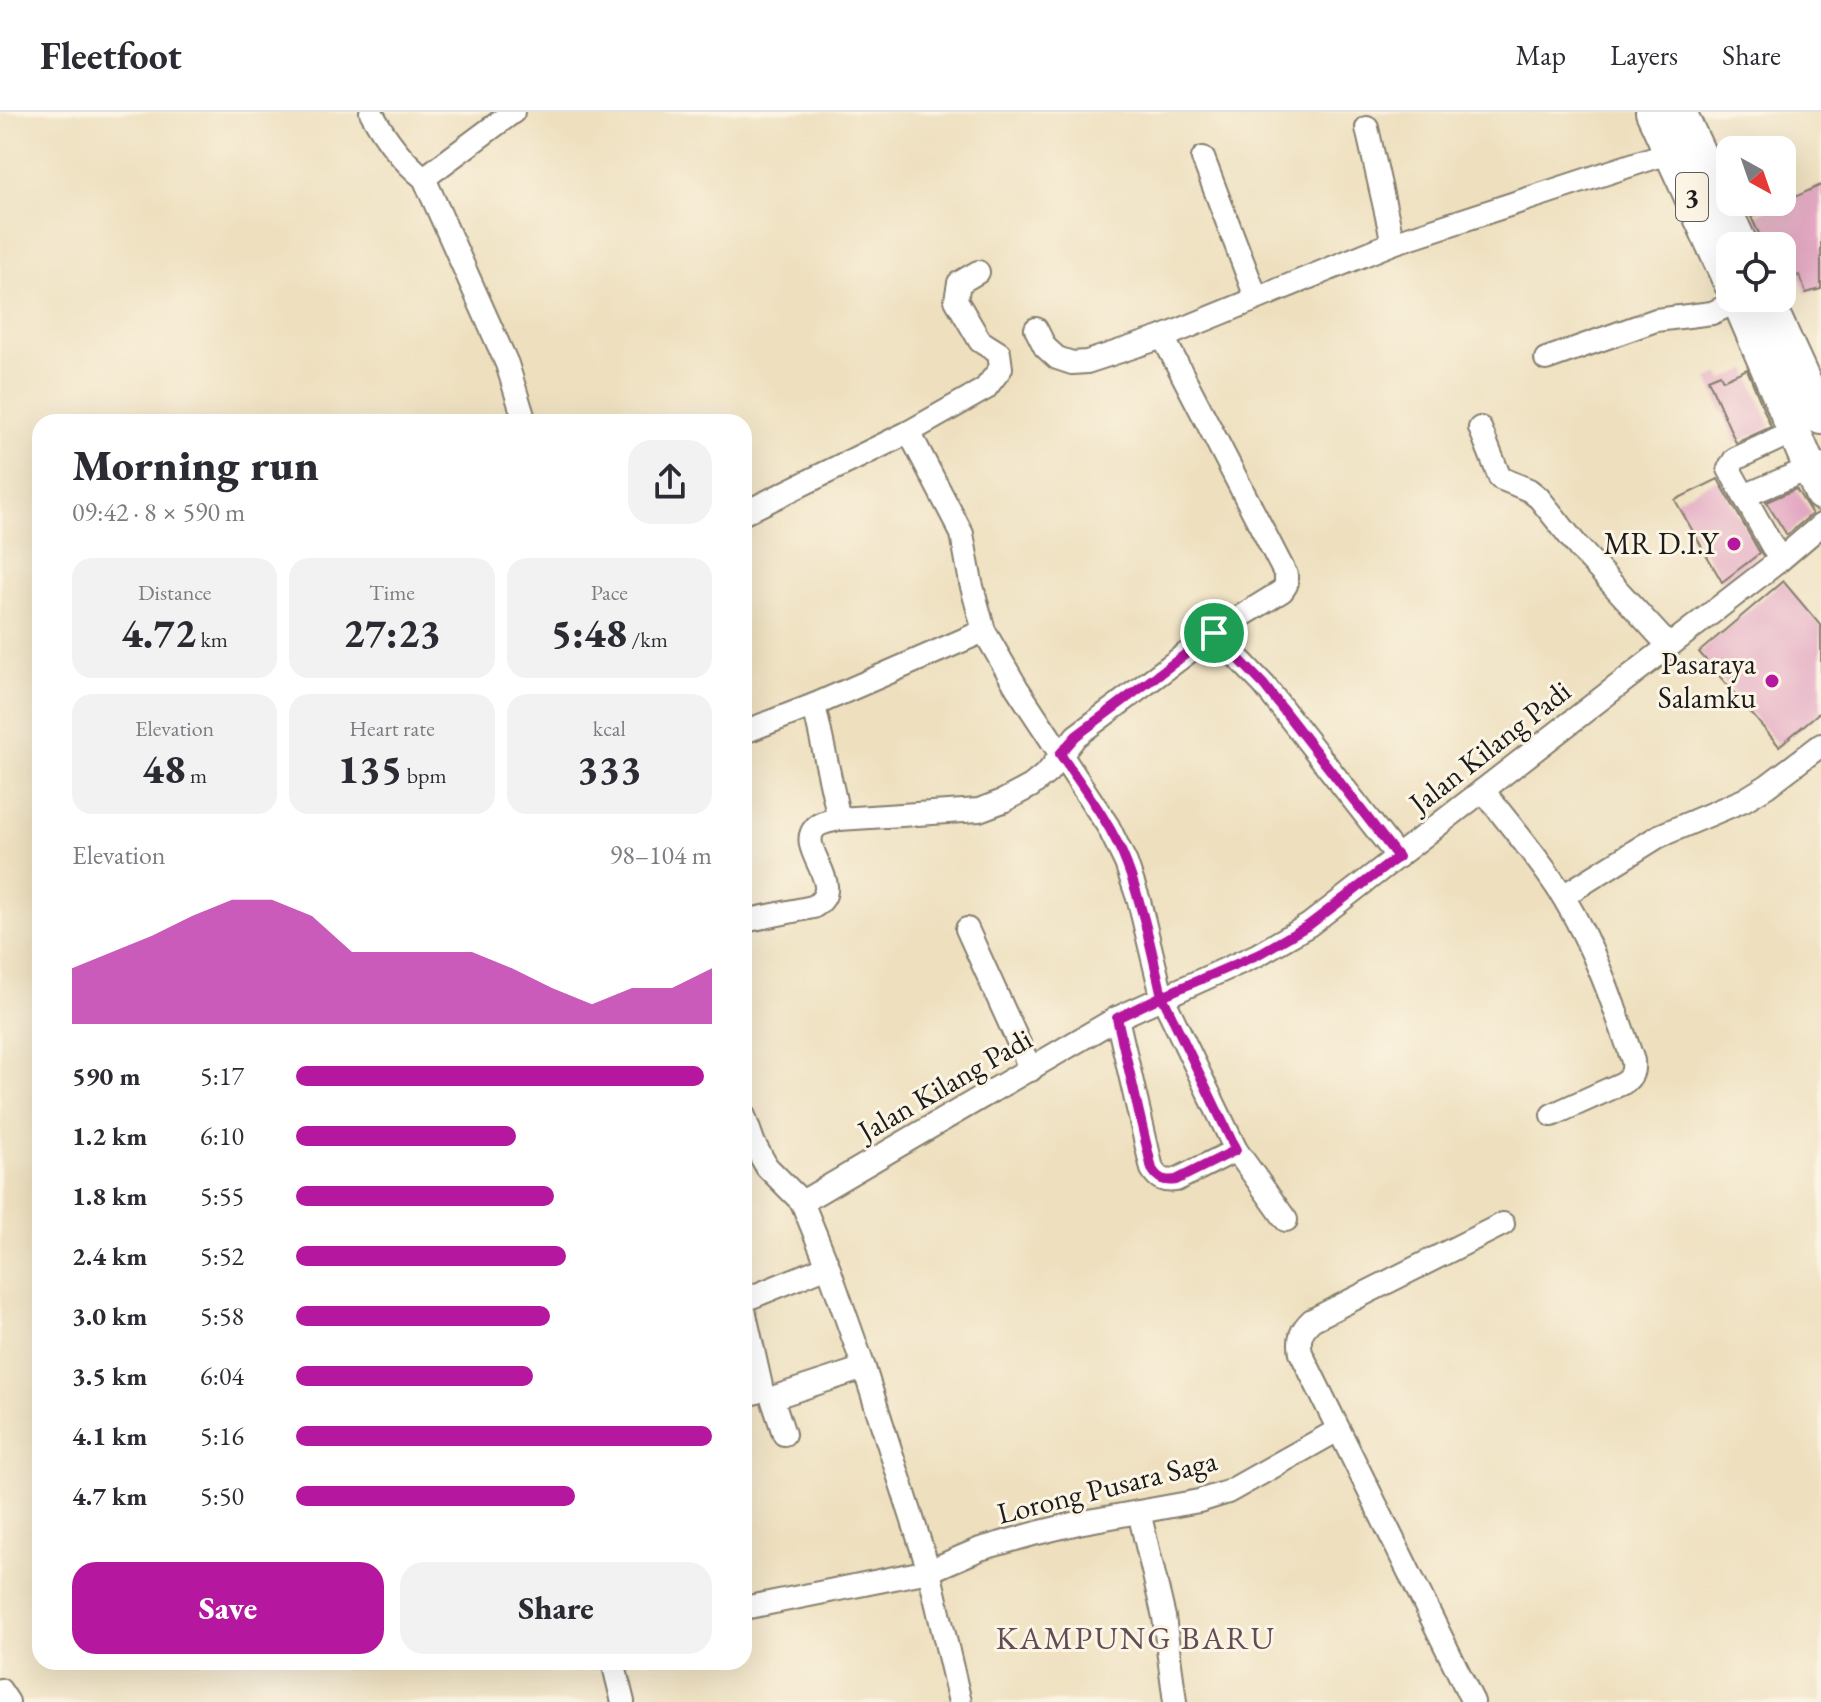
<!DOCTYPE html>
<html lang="en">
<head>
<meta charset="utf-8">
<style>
  :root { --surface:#fff; --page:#f2f2f3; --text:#2b2b33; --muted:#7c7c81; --line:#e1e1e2; --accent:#b5179e }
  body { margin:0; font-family:"EB Garamond",serif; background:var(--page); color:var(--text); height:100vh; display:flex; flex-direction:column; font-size:30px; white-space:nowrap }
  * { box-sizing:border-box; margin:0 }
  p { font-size:26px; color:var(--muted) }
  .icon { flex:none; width:44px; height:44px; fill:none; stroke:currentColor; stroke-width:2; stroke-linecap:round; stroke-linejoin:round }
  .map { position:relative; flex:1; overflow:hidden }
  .side { position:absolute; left:32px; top:302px; width:720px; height:1256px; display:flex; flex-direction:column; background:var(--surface); border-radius:24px; box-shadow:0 8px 32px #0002 }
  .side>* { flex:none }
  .needle { width:52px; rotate:140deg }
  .fabs { position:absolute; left:1716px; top:24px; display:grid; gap:16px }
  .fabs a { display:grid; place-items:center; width:80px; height:80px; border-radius:16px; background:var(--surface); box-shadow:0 8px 32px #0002; font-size:40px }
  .pin { position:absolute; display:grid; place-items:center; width:68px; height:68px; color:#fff; margin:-34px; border:4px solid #fff; border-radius:50%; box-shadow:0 2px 8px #0007 }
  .round { display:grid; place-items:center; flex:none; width:84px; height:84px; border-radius:24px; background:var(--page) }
  .head { display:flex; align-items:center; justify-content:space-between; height:136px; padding:0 40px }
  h1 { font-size:44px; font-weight:800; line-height:60px }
  .metrics { display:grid; grid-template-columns:repeat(3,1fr); gap:12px; height:136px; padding:8px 40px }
  .metrics div { display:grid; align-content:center; border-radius:20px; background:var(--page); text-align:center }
  .metrics b { font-size:40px; font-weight:800 }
  .metrics small { font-size:22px; font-weight:400 }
  .metrics p { font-size:22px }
  .chart { height:224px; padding:16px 40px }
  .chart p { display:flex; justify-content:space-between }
  .chart svg { width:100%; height:144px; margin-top:8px; fill:var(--accent); opacity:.7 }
  .button { display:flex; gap:16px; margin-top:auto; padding:16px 40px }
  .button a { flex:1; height:92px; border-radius:24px; background:var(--accent); color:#fff; font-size:32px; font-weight:800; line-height:92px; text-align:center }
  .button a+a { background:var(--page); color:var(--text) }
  ul { padding:0 40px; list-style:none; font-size:26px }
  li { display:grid; grid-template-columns:128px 96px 1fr; align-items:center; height:60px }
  li i { height:20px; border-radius:10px; background:var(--accent) }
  header { display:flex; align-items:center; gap:48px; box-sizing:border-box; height:112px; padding:0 40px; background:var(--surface); border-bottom:2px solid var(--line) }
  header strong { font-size:38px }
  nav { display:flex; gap:44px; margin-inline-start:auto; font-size:28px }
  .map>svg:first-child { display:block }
</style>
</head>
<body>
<header>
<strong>Fleetfoot</strong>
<nav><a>Map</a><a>Layers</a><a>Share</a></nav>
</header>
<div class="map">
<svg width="1821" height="1590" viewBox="0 0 1821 1590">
  <rect width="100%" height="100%" fill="#fcf5e5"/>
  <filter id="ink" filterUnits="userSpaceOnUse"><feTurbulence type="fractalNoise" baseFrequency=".0125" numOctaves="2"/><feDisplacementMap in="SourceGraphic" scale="16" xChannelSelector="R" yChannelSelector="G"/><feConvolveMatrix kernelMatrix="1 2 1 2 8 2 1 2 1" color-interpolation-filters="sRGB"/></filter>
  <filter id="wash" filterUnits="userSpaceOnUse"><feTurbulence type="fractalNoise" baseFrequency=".006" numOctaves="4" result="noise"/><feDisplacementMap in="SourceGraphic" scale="32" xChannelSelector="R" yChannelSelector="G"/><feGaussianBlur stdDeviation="1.8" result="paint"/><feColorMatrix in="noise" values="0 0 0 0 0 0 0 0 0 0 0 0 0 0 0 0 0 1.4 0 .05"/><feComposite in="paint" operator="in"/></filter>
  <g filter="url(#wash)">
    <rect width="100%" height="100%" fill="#eee0bf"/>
    <g id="blocks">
      <!-- building -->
      <g fill="#e3a8c2">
        <path d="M1821,73v104l-15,4 -7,-18 -17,6v-35h-17l-14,-29z"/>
        <path d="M1747,257l24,58 -35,16 -28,-64 12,-5 3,6z"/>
        <path d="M1718,367l42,74 -38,29 -47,-82z"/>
        <path d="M1796,377l16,25 -25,21 -21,-33z"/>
        <path d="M1783,469l38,45v85l-42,35 -80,-94z"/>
      </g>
    </g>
  </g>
  <g filter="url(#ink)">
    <use href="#blocks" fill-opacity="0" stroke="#857e6e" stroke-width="2"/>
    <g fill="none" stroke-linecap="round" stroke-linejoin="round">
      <!-- minor casing -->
      <g stroke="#857e6e" stroke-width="26">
        <g id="minor">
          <path d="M371,0c14,26 30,48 53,66l83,186 18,58"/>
          <path d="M1367,16l26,115"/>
          <path d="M1203,46l53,139"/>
          <path d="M424,66l89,-66"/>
          <path d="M1036,217l9,18 12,11 15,5 15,-1 76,-25 230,-94 278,-91"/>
          <path d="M1546,247l110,-39 56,-7 26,-12"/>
          <path d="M1480,316l20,50 29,12 10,8 40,50 90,98"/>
          <path d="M909,320l53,102 9,49 13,48"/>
          <path d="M1744,384l76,-32"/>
          <path d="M744,401l165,-81 76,-43 16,-21 -2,-15 -19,-12 -24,-41 3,-17 19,-11"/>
          <path d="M1780,448l-51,-91 6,-10 60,-28"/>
          <path d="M1214,521l50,52 134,172"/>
          <path d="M814,593l25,114"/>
          <path d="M744,620l70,-27 170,-74 33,57 91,138 18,37 13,38 23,95 74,154 50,70"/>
          <path d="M1483,678c27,36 58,70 81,108 31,51 50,107 69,163 1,11 -1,16 -10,22l-71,32"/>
          <path d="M1563,784l96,-60 85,-36 23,-14 54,-41"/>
          <path d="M744,809l69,-14c37,-20 -18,-58 2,-79 5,-6 16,-7 24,-9l140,-9 24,-9 28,-15 17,-14 28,-36 138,-103 68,-42 4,-6v-10l-123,-238"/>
          <path d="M967,817l64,141"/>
          <path d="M1117,906l35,151c6,10 12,13 24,11l60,-30"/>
          <path d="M744,1004l10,28 13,23 35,35 26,64 36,102 65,203 31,131"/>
          <path d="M802,1090l315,-184 140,-63 52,-30 471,-365 41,-35"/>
          <path d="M744,1188l84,-34"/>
          <path d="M744,1198l17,76 -4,6 -13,3"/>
          <path d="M784,1322l-12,-36 92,-30"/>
          <path d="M1139,1400l25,105 11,85"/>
          <path d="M744,1496l185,-37 51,-22 57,-16 41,-10 121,-22 29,-9 110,-62"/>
          <path d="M613,1550l10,40"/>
          <path d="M0,1578l8,12"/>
          <path d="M1473,1590l-172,-349c-3,-15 0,-23 11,-33l191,-96"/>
        </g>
      </g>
      <!-- highway casing -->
      <g stroke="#857e6e" stroke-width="36">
        <g id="highway">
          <path d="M1652,0l78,171"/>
          <path d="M1680,0l62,134"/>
          <path d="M1737,186l84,196"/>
          <path d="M1766,186l55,120"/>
        </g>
      </g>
      <!-- minor -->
      <use href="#minor" stroke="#fff" stroke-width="22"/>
      <!-- highway -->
      <use href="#highway" stroke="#fff" stroke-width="32"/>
    </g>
  </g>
  <g fill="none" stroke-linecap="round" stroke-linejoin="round" filter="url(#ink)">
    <!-- route casing -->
    <g stroke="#fff" stroke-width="16">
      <path id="route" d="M1214,521l-138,103 -16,18c24,35 52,71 67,111 16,42 25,88 35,131l-45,22 35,151c6,10 12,13 24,11l60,-30 -74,-154 95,-41 52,-30 89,-68 -134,-172 -50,-52"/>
    </g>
    <!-- route -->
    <use href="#route" stroke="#b5179e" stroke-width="10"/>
  </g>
  <!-- markers -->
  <g fill="#b5179e" stroke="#fcf5e5" stroke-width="3">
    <circle cx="1734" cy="432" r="8"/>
    <circle cx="1772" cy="569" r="8"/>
  </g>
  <g text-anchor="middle" stroke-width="6" stroke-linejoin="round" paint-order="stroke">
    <!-- shield labels -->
    <rect fill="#fcf5e5" stroke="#5f5d58" stroke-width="2" x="1676" y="61" width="32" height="48" rx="6"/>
    <g font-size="28" font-weight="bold" fill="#1c1c1c">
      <text x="1692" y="95">3</text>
    </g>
    <!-- poi labels -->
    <g font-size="30" fill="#1c1c1c" stroke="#fcf5e5" text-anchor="end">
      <text x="1718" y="442">MR D.I.Y</text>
      <text x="1756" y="562">Pasaraya<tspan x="1756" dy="34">Salamku</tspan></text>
    </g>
    <!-- street labels -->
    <g font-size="30" fill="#1c1c1c" stroke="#fcf5e5">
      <text transform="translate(1490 635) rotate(-38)" y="10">Jalan Kilang Padi</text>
      <text transform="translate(945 973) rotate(-30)" y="10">Jalan Kilang Padi</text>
      <text transform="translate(1107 1375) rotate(-14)" y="10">Lorong Pusara Saga</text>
    </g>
    <!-- neighbourhood labels -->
    <g font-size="32" letter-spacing="2" fill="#624d56" stroke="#fcf5e5">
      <text x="1136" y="1537">KAMPUNG BARU</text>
    </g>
  </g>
</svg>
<div class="fabs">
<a><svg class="needle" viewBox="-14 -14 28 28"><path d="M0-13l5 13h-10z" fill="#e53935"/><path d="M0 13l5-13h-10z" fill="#7c7c81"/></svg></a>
<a><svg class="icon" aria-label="locate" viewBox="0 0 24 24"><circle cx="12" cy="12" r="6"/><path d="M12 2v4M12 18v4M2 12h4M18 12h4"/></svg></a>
</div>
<div class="pin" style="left:1214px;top:521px;background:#1e9e55"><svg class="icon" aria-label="arrive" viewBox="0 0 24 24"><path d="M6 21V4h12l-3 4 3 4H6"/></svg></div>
<section class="side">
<div class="head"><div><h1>Morning run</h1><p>09:42 · 8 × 590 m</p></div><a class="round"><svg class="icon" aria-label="share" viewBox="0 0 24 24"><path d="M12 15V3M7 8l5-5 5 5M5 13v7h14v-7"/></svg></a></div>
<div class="metrics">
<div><p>Distance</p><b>4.72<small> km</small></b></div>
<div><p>Time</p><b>27:23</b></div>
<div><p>Pace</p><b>5:48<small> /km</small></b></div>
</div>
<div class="metrics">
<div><p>Elevation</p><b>48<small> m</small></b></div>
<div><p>Heart rate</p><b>135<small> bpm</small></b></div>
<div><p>kcal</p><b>333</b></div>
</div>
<div class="chart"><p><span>Elevation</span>98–104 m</p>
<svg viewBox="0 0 160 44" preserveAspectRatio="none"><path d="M0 44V27L10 22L20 17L30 11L40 6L50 6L60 11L70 22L80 22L90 22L100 22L110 27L120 33L130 38L140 33L150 33L160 27V44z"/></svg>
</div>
<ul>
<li><b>590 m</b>5:17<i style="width:98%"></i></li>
<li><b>1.2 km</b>6:10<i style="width:53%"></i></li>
<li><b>1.8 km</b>5:55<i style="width:62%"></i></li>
<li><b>2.4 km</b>5:52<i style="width:65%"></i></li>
<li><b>3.0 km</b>5:58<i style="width:61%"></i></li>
<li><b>3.5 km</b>6:04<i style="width:57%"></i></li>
<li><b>4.1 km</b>5:16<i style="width:100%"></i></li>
<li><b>4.7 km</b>5:50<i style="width:67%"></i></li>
</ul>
<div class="button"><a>Save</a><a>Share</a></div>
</section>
</div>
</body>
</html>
